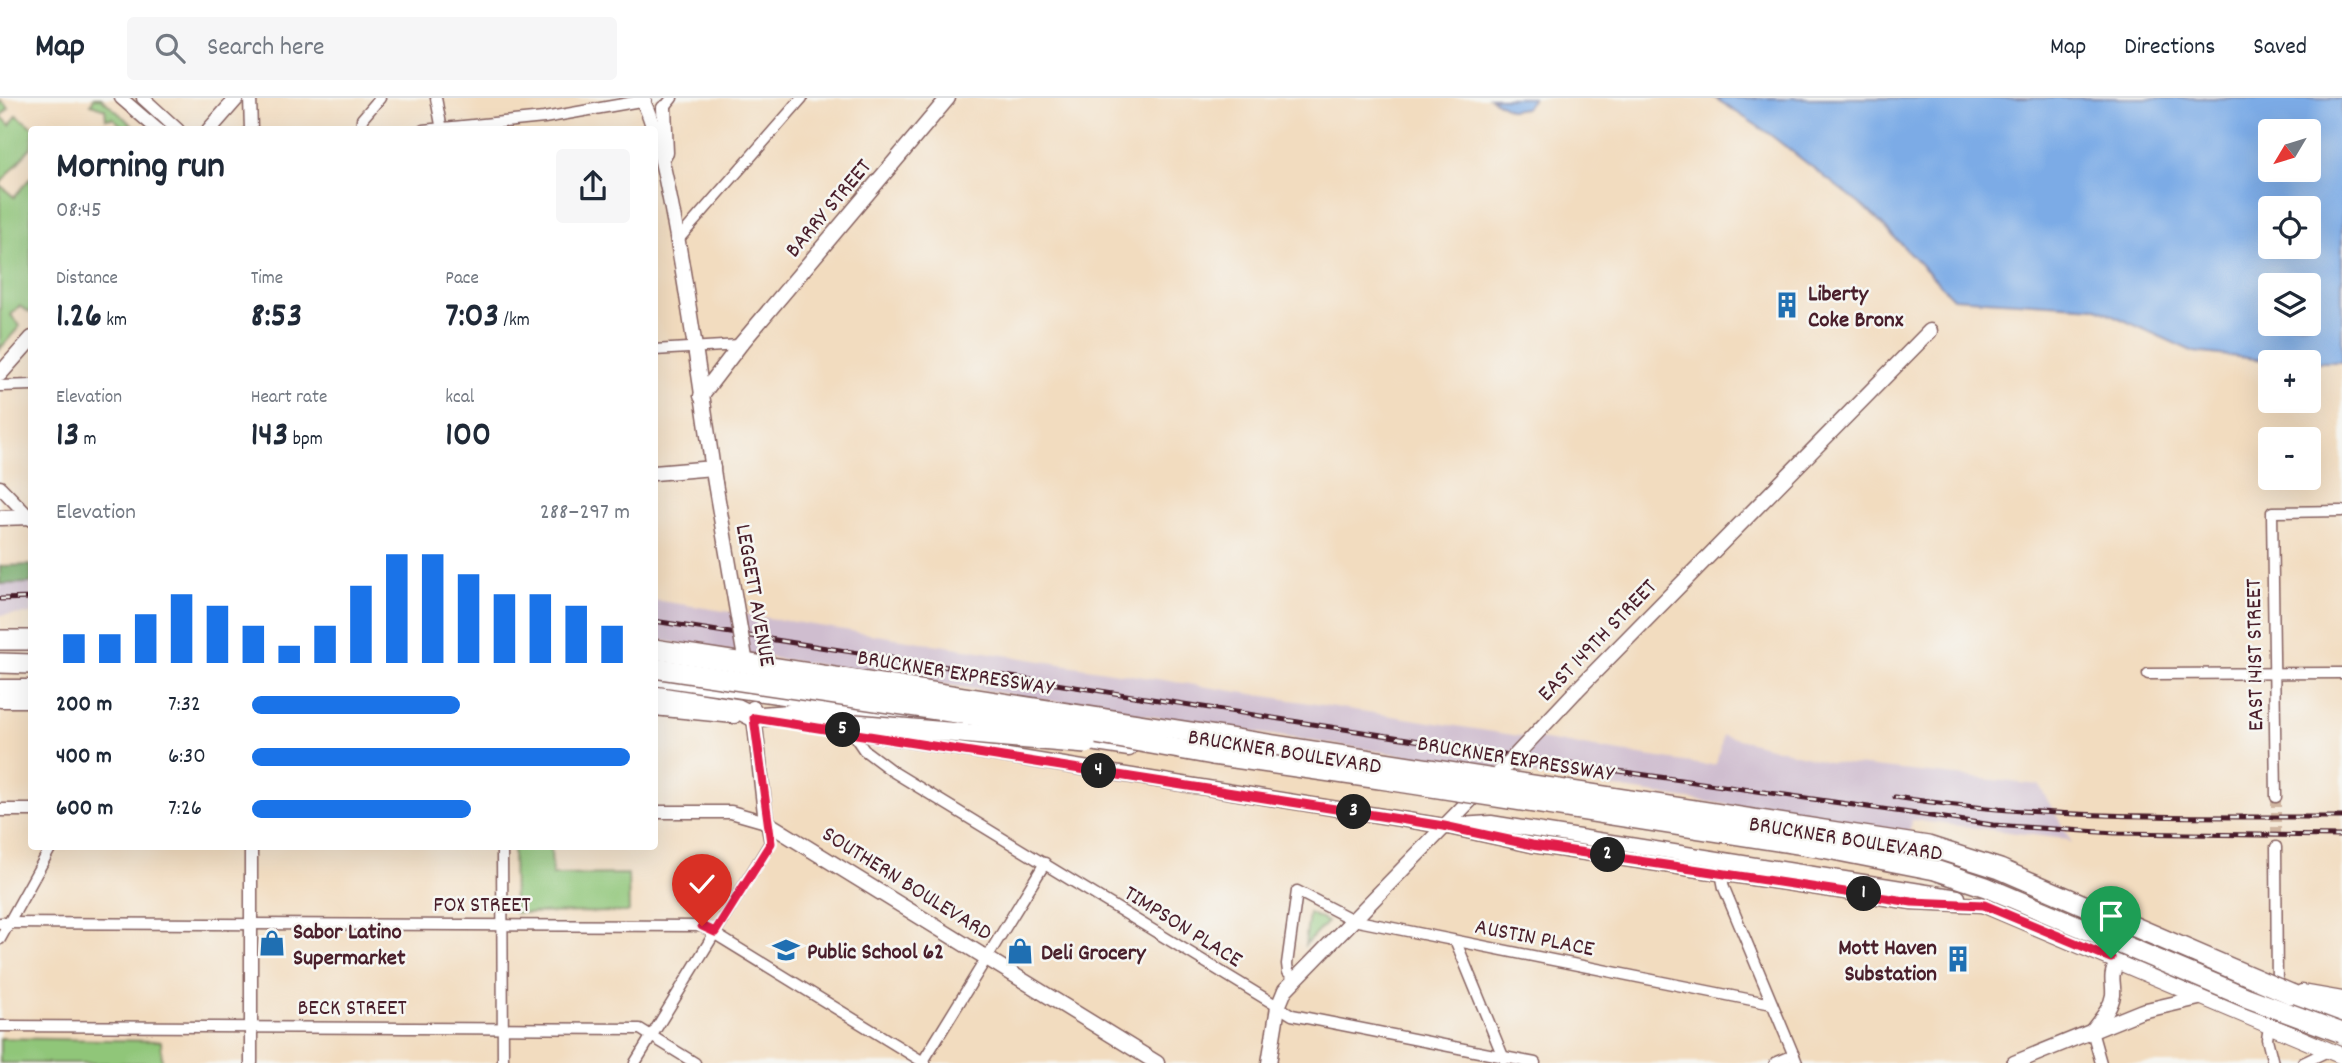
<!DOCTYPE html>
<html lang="en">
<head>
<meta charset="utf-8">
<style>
  :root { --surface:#fff; --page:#f6f6f7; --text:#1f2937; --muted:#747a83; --line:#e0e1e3; --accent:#1a73e8 }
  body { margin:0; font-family:Dekko,sans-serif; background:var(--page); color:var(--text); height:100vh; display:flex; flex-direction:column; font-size:26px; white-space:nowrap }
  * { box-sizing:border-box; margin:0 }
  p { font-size:23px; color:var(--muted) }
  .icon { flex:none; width:38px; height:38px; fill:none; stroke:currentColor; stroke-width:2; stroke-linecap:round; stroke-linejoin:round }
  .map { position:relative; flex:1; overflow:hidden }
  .panel { position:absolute; left:28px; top:28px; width:630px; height:724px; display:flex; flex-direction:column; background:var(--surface); border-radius:7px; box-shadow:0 7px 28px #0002 }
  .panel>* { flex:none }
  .needle { width:46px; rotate:232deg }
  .tools { position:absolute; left:2258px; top:21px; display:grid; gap:14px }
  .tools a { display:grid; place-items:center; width:63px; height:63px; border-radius:7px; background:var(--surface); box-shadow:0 7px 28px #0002; font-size:35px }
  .pin { position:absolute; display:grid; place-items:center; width:60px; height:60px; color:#fff; margin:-72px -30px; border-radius:50% 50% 50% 0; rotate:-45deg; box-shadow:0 0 7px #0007 }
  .pin .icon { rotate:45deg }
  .km { position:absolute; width:35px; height:35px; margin:-18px; border-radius:50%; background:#222; color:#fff; font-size:19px; line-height:35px; text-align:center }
  .round { display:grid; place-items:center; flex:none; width:74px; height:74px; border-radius:7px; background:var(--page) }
  .headline { display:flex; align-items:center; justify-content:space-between; height:119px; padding:0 28px }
  h1 { font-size:38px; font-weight:700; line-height:52px }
  .figures { display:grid; grid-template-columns:repeat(3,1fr); gap:10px; height:119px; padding:7px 28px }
  .figures div { display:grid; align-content:center }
  .figures b { font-size:35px; font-weight:700 }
  .figures small { font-size:19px; font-weight:400 }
  .figures p { font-size:19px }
  .chart { height:196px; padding:14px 28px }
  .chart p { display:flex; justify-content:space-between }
  .chart svg { width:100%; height:126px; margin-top:7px; stroke:var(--accent); stroke-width:6 }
  ul { padding:0 28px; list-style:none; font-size:23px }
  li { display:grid; grid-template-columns:112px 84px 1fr; align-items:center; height:52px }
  li i { height:18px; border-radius:9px; background:var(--accent) }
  header { display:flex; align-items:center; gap:42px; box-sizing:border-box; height:98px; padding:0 35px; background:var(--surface); border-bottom:2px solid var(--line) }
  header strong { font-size:33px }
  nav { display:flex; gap:38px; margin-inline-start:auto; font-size:24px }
  .search { width:490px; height:63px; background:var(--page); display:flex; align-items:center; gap:18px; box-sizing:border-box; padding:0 24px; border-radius:7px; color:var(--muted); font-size:26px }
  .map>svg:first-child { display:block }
</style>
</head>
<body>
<header>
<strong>Map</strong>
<div class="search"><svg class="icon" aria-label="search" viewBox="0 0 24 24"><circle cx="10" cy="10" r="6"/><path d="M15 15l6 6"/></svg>Search here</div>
<nav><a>Map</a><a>Directions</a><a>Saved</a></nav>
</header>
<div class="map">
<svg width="2342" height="965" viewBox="0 0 2342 965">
  <rect width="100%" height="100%" fill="#f6f6f2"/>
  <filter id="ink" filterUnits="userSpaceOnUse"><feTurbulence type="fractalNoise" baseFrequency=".0143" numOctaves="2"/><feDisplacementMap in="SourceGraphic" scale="14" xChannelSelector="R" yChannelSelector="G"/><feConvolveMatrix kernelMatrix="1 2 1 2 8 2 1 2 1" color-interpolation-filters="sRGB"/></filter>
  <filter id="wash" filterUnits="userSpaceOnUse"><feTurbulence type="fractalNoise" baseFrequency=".00686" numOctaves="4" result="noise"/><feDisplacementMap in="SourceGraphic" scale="28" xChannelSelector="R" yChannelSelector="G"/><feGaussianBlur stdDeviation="1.57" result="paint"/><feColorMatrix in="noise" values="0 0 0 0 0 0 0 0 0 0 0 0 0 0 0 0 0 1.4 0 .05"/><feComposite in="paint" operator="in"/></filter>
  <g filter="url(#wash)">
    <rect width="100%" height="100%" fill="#f2dcbf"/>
    <!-- industrial -->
    <g fill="#cfbdcf">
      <path d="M31,485v31l-31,1v-31z"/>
      <path d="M654,502l1050,165 12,-1 7,-29 105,27 211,23 33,58 -7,-4 -153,-19 -3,13 -1254,-193z"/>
    </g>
    <!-- green -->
    <g fill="#90c679" stroke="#6d7252" stroke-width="2">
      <path d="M94,0h7l36,31h-12l-12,-11 -7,1 -1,-10 -14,-5z"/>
      <path d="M0,2l9,8 -8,8 9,9 7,-10 17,14 -3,18 -31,37z"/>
      <path d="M31,79v136l-12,-7 -8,9 9,11 -20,23v-164l14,12z"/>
      <path d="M513,749h38l1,28 76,-1 1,38 -115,1z"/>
      <path d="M1309,815l18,9 -22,23z"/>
      <path d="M0,940l161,3 1,22h-162z"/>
    </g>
    <!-- forest -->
    <path fill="#74ab69" stroke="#5f654a" stroke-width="2" d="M31,467v18l-31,1v-18z"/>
    <!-- water -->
    <g fill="#7cabe6" stroke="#636588" stroke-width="2" fill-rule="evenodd">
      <path d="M1490,0h43l-8,10 -14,2z"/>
      <path d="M1715,0h627v264h-60l-88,-10 -99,-45 -142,-9 -83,-86 -102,-79zM2270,33h38v39h-38zM2270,110h38v39h-38zM2270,187h38v39h-38z"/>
    </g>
  </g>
  <g filter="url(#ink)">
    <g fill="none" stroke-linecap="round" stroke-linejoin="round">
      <!-- minor-tunnel -->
      <path stroke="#d0b6a1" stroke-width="10" stroke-dasharray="10 5" stroke-linecap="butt" d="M2276,699v50"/>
      <!-- minor casing -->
      <g stroke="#85615f" stroke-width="13">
        <g id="minor">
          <path d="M436,0l6,32"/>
          <path d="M664,10l8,-10"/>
          <path d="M361,32l1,-11 18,-21"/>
          <path d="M423,32l121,-12 102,-18"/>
          <path d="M676,144l126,-144"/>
          <path d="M654,252l86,-5"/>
          <path d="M0,288l32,-1"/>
          <path d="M2148,576l194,-1"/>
          <path d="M851,633l13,19 28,21 400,244 243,48"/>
          <path d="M2276,699l-4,-285 70,-1"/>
          <path d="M502,749l1,216"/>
          <path d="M2276,749l1,145"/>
          <path d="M1721,775l3,15 73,175"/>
          <path d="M0,825l702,3 223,137"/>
          <path d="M0,841l51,-92"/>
          <path d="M1456,844l48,117"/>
          <path d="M1295,881l-7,-7 -1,-8 10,-73 56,29 419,84"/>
          <path d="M2270,923l-3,18 6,24"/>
          <path d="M0,928l640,3 55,34"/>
          <path d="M2092,933l9,32"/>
          <path d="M635,965l135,-220 -4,-21"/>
          <path d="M922,965l123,-200"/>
          <path d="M1775,965l19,-8"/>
          <path d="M2303,965l25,-12"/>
        </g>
      </g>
      <!-- tertiary casing -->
      <g stroke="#85615f" stroke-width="15">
        <g id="tertiary">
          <path d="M121,0l37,32"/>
          <path d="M143,0l35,32"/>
          <path d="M250,0l1,32"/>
          <path d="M0,389l32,33"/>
          <path d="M0,712h32"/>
          <path d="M654,714h77l35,10"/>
          <path d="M251,749v216"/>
        </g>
      </g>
      <!-- secondary casing -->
      <g stroke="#85615f" stroke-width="17">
        <g id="secondary">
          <path d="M640,0c27,25 66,329 75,385"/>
          <path d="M664,10l2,45"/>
          <path d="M209,32l28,-32"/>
          <path d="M0,276l32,-36"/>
          <path d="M701,298l39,-51 208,-247"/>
          <path d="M654,375l59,-5"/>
          <path d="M0,420l32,-1"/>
          <path d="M654,580l326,48"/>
          <path d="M0,589h32"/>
          <path d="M1576,593l354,-360"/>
          <path d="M0,602h32"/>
          <path d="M654,610l80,8"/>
          <path d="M753,610l13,114 391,241"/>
          <path d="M859,634l585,94 88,19 380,57 72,3"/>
          <path d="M1077,643l52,8"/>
          <path d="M1459,727l32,-2 467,74"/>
          <path d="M2302,894l40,7"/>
          <path d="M2092,933c8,-11 19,-22 21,-36 1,-17 -4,-14 4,-34l8,-3"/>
          <path d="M1269,965l9,-56 7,-17 196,-201"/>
          <path d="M2014,965l128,-52 61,-14"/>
        </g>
      </g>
      <!-- primary casing -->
      <g stroke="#85615f" stroke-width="18">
        <path id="primary" d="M1984,807l358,151"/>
      </g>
      <!-- motorway casing -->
      <g stroke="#85615f" stroke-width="22">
        <g id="motorway">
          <path d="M0,542h32"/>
          <path d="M0,565l32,1"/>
          <path d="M654,598l84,13 16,8 42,-3 59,10"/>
          <path d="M1213,657l167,24"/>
          <path d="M2291,896l51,21"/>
        </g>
      </g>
      <!-- minor -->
      <use href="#minor" stroke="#fff" stroke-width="10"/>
      <!-- tertiary -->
      <use href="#tertiary" stroke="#fff" stroke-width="12"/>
      <!-- secondary -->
      <use href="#secondary" stroke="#fff" stroke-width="14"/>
      <!-- primary -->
      <use href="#primary" stroke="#fff" stroke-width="16"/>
      <!-- motorway -->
      <use href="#motorway" stroke="#fff" stroke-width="19"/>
      <!-- rail casing -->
      <g stroke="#4a1f2b" stroke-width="5">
        <g id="rail">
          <path d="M0,501l32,-1"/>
          <path d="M654,523l888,139 451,65 122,8 227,3"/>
          <path d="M1895,699c148,23 298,20 447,20"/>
        </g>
      </g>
      <!-- rail -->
      <use href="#rail" stroke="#f6f6f2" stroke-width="2.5" stroke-dasharray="8" stroke-linecap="butt"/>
      <!-- secondary-bridge casing -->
      <g stroke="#85615f" stroke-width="17" stroke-linecap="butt">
        <g id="secondary-bridge">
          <path d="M715,385l30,175"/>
          <path d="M1500,674l76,-81"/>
        </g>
      </g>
      <!-- motorway-bridge casing -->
      <g stroke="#85615f" stroke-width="22" stroke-linecap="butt">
        <g id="motorway-bridge">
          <path d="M654,551l1274,197 72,23 291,125"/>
          <path d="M654,570l424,63 135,24"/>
          <path d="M855,626l231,20"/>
          <path d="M1380,681l443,69 112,22 51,17 262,111 94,35"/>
        </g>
      </g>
      <!-- secondary-bridge -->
      <use href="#secondary-bridge" stroke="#fff" stroke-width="14"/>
      <!-- motorway-bridge -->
      <use href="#motorway-bridge" stroke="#fff" stroke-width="19"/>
    </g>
  </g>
  <g fill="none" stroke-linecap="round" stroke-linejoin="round" filter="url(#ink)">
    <!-- route casing -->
    <g stroke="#fff" stroke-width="14">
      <path id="route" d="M702,828l13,6 56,-89 -17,-125 690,108 88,19 380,57 72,3 127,53"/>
    </g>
    <!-- route -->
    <use href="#route" stroke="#e11d48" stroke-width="9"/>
  </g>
  <!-- icons -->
  <defs>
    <g id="building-bare" transform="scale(2.1)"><path d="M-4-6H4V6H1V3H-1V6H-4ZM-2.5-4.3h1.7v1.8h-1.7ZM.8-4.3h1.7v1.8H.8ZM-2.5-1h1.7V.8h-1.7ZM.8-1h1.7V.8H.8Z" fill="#1f6fb2" stroke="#f6f6f2" stroke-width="2.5" paint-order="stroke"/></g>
    <g id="shop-bare" transform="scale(2.1)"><path d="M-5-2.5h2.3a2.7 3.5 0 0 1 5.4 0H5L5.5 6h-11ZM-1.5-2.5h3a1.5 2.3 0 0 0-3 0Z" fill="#1f6fb2" stroke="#f6f6f2" stroke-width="2.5" paint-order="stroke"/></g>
    <g id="school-bare" transform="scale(2.1)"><path d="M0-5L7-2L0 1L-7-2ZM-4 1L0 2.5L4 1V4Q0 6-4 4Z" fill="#1f6fb2" stroke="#f6f6f2" stroke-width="2.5" paint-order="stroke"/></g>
  </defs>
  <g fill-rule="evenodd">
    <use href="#building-bare" x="1787" y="207"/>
    <use href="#shop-bare" x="272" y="845"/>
    <use href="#school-bare" x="786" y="852"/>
    <use href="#shop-bare" x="1020" y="853"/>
    <use href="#building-bare" x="1958" y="861"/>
  </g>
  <g text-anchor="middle" stroke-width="5" stroke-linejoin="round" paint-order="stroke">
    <!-- street labels -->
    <g font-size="23" fill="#4a1f2b" stroke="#f6f6f2">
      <text transform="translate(827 109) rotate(-50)" y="8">BARRY STREET</text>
      <text transform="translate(757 497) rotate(80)" y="8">LEGGETT AVENUE</text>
      <text transform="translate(1596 541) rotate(-46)" y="8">EAST 149TH STREET</text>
      <text transform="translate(2253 557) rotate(-91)" y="8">EAST 141ST STREET</text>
      <text transform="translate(956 573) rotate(9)" y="8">BRUCKNER EXPRESSWAY</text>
      <text transform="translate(1285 652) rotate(9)" y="8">BRUCKNER BOULEVARD</text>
      <text transform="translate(1516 659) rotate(9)" y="8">BRUCKNER EXPRESSWAY</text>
      <text transform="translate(1846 739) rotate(9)" y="8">BRUCKNER BOULEVARD</text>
      <text transform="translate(908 784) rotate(32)" y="8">SOUTHERN BOULEVARD</text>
      <text x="482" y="813">FOX STREET</text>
      <text transform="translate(1184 827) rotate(32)" y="8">TIMPSON PLACE</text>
      <text transform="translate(1535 838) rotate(11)" y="8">AUSTIN PLACE</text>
      <text x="352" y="916">BECK STREET</text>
    </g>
    <!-- poi labels -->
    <g font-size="23" font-weight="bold" fill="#4a1f2b" stroke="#f6f6f2" text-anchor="start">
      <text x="1808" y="202">Liberty<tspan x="1808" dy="26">Coke Bronx</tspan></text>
      <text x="293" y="840">Sabor Latino<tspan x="293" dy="26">Supermarket</tspan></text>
      <text x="1937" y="856" text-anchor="end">Mott Haven<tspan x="1937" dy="26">Substation</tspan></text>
      <text x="807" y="860">Public School 62</text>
      <text x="1041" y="861">Deli Grocery</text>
    </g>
  </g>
</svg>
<div class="tools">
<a><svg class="needle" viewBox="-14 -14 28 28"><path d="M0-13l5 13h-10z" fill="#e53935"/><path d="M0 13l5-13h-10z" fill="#747a83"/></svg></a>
<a><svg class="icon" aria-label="locate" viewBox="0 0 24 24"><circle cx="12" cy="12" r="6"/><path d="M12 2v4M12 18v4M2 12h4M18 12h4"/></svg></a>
<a><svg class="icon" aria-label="layers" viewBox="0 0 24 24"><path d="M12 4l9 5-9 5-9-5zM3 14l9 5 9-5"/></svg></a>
<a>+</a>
<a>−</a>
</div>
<div class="pin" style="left:2111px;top:860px;background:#1e9e55"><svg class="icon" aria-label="arrive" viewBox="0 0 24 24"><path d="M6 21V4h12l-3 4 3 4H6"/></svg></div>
<div class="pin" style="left:702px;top:828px;background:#d93025"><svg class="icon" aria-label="check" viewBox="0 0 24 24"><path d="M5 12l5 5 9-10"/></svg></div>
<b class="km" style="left:1864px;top:796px">1</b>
<b class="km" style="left:1608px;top:757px">2</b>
<b class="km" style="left:1354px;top:714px">3</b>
<b class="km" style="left:1099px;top:673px">4</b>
<b class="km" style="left:843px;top:632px">5</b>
<section class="panel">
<div class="headline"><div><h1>Morning run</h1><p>08:45</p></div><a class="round"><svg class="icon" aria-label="share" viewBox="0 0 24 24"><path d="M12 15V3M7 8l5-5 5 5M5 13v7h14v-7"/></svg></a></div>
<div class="figures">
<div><p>Distance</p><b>1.26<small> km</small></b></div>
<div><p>Time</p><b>8:53</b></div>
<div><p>Pace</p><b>7:03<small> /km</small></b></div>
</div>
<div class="figures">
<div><p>Elevation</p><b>13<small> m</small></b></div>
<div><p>Heart rate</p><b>143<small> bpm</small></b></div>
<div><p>kcal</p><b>100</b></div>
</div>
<div class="chart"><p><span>Elevation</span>288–297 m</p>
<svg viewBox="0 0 160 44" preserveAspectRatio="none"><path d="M5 44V34M15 44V34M25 44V27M35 44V20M45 44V24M55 44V31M65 44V38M75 44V31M85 44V17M95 44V6M105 44V6M115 44V13M125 44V20M135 44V20M145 44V24M155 44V31"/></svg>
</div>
<ul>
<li><b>200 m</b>7:32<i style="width:55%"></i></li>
<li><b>400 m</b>6:30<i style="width:100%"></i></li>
<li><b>600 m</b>7:26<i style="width:58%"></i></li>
</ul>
</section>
</div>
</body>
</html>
